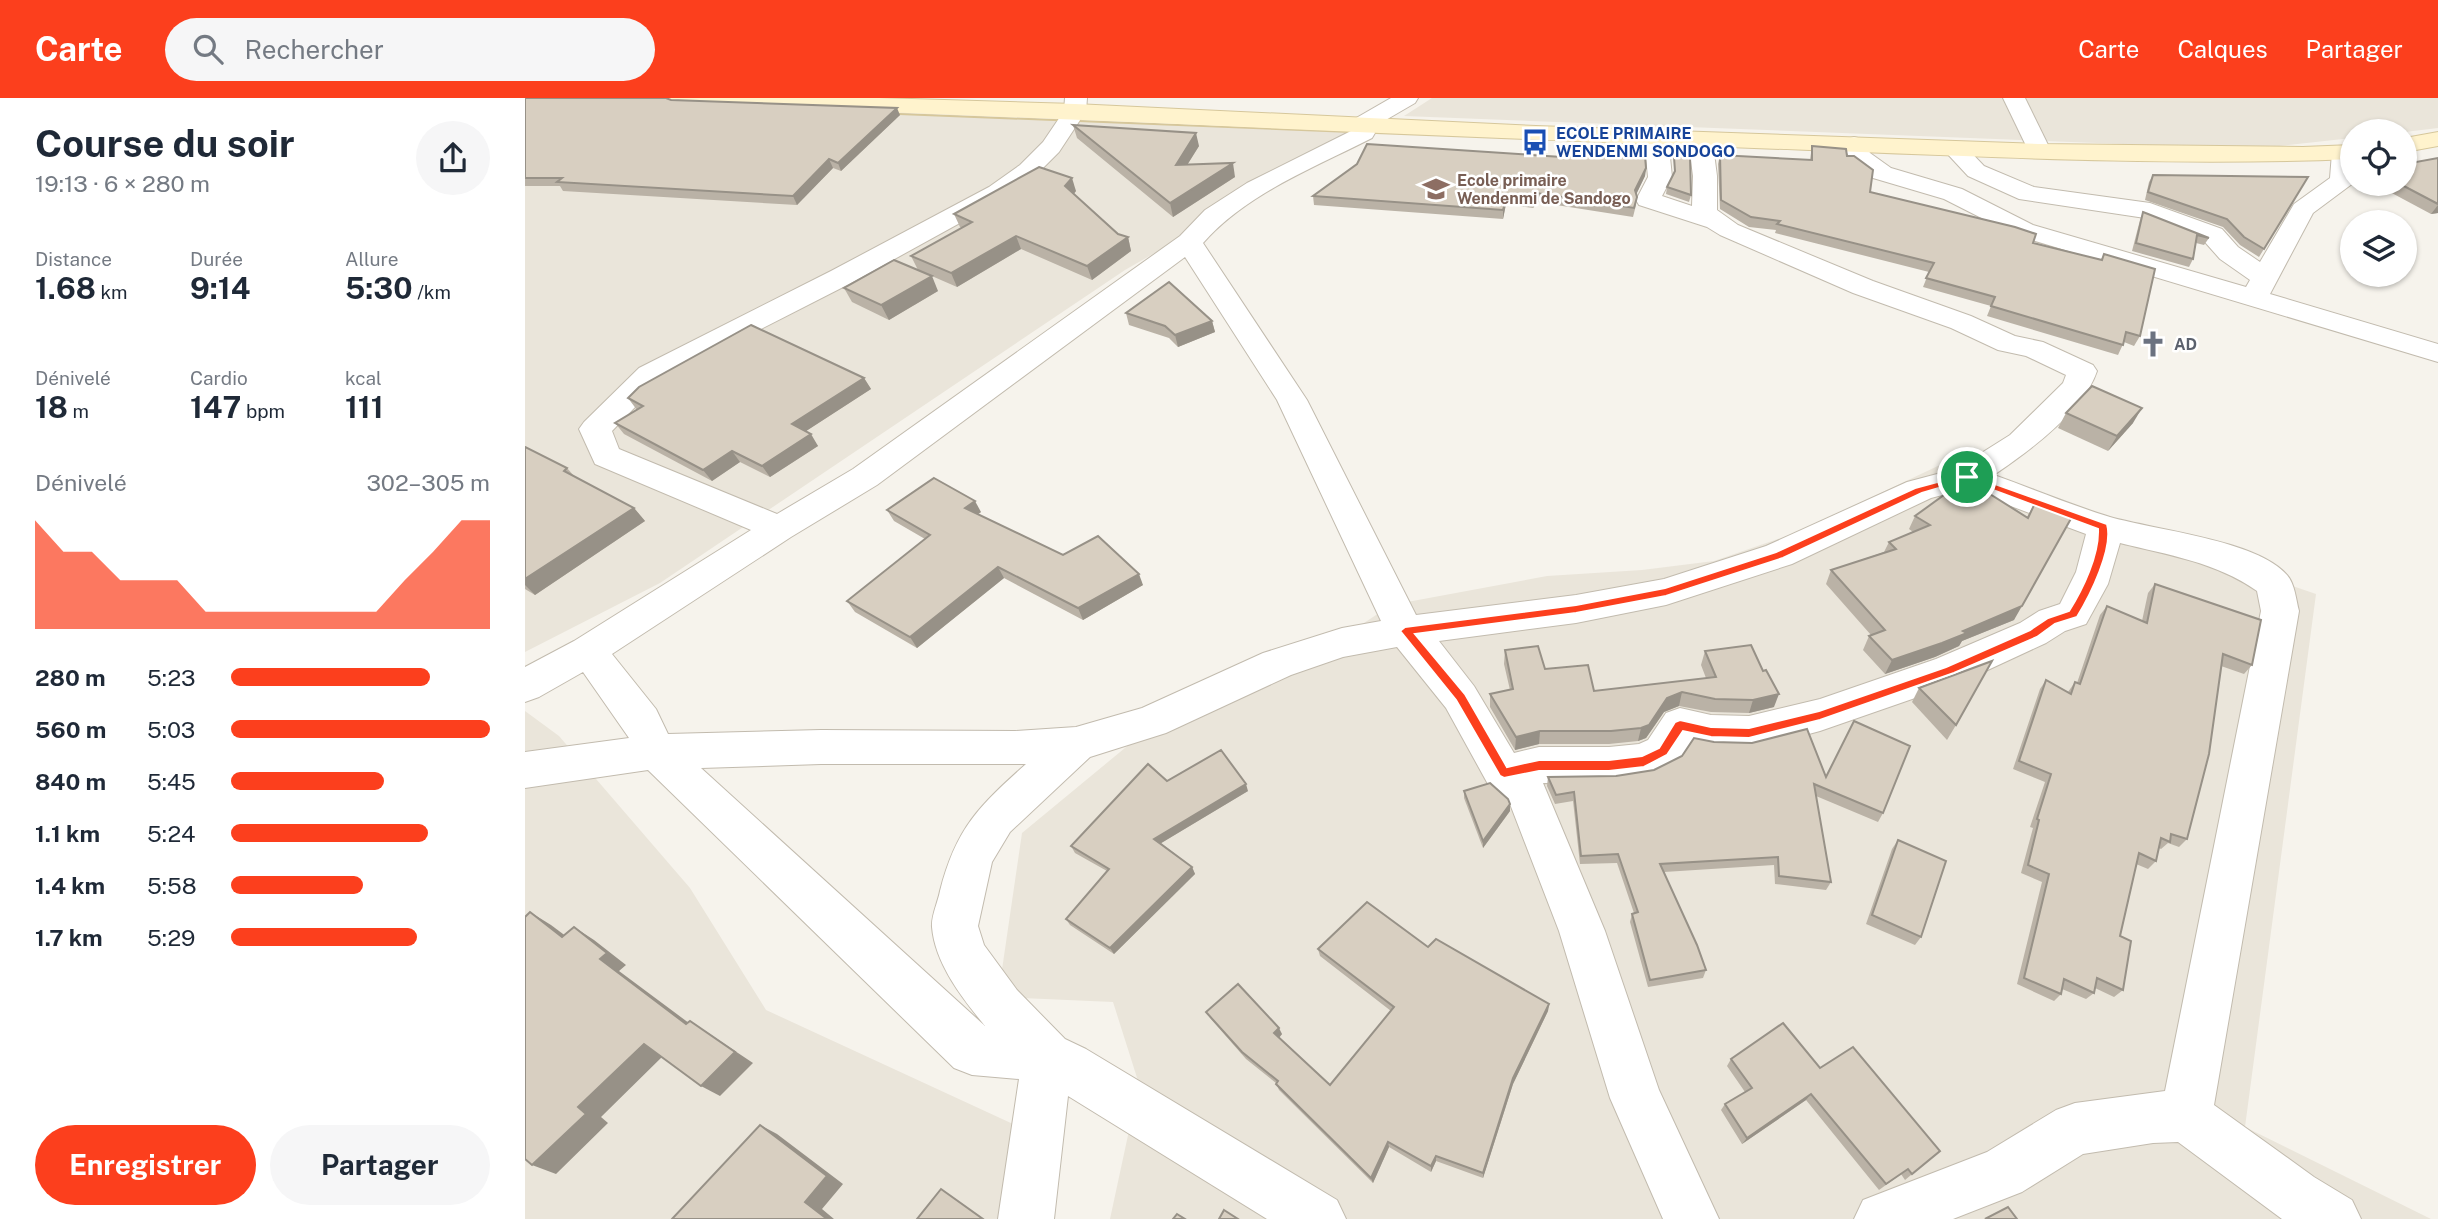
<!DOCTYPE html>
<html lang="fr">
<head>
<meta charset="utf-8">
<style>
  :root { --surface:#fff; --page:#f6f6f7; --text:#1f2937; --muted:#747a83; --accent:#fc3f1d }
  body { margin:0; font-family:"Public Sans",sans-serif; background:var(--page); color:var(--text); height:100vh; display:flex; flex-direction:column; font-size:26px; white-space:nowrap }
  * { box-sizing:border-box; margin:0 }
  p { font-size:23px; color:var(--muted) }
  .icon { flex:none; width:38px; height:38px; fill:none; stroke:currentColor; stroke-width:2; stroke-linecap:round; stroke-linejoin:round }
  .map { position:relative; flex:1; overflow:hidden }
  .side { display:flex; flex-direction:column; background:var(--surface); width:525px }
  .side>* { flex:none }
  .controls { position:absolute; left:1815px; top:21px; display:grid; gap:14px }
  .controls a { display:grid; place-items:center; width:77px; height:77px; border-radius:50%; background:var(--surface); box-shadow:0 2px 5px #0004; font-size:35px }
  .pin { position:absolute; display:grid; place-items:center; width:60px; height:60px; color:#fff; margin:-30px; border:4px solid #fff; border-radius:50%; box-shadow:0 2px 7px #0007 }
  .round { display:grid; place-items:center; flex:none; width:74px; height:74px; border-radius:37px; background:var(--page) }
  .summary { display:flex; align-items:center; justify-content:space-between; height:119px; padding:0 35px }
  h1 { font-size:38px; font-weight:700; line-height:52px }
  .figures { display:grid; grid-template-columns:repeat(3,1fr); gap:10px; height:119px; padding:7px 35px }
  .figures div { display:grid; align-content:center }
  .figures b { font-size:30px; font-weight:700 }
  .figures small { font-size:19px; font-weight:400 }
  .figures p { font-size:19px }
  .chart { height:196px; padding:14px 35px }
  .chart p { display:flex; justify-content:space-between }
  .chart svg { width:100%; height:126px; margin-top:7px; fill:var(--accent); opacity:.7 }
  .primary-button { display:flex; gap:14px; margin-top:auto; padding:14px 35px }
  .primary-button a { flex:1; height:80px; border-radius:42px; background:var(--accent); color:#fff; font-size:28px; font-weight:700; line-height:80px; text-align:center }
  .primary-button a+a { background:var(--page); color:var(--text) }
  ul { padding:0 35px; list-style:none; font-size:23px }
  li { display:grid; grid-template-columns:112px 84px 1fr; align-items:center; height:52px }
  li i { height:18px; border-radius:9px; background:var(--accent) }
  header { display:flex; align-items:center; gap:42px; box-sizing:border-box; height:98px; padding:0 35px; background:var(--accent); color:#fff }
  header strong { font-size:33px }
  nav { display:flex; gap:38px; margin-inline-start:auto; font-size:24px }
  .search { width:490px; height:63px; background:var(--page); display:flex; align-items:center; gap:18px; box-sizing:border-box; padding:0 24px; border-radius:38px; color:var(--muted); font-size:26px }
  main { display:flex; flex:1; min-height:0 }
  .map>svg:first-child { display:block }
</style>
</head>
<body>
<header>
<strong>Carte</strong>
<div class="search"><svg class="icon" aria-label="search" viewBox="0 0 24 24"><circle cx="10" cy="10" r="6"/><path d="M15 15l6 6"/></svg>Rechercher</div>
<nav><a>Carte</a><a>Calques</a><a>Partager</a></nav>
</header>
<main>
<section class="side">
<div class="summary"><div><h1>Course du soir</h1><p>19:13 · 6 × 280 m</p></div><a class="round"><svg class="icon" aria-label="share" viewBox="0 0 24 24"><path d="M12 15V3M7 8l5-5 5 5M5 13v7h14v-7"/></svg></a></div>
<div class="figures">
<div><p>Distance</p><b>1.68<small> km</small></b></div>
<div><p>Durée</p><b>9:14</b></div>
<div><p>Allure</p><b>5:30<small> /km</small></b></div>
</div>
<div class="figures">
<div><p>Dénivelé</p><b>18<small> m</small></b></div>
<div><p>Cardio</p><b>147<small> bpm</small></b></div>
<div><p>kcal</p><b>111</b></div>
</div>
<div class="chart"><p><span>Dénivelé</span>302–305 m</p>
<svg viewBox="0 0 160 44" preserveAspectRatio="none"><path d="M0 44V6L10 17L20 17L30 27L40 27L50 27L60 38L70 38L80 38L90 38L100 38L110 38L120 38L130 27L140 17L150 6L160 6V44z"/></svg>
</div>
<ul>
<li><b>280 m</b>5:23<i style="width:77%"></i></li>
<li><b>560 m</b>5:03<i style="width:100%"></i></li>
<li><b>840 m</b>5:45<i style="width:59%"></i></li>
<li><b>1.1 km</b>5:24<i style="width:76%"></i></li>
<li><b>1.4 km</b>5:58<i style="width:51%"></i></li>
<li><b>1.7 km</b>5:29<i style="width:72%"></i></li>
</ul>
<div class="primary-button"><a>Enregistrer</a><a>Partager</a></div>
</section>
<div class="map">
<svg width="1913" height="1121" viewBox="0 0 1913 1121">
  <rect width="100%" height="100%" fill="#f6f3ec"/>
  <!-- residential -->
  <g fill="#eae5da">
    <path d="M0,0h117l722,35 -239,137 -465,313 -135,69z"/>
    <path d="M907,0h1006v30l-33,4 -53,-1v7l-99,11 -849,-33z"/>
    <path d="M1415,367l376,129 -71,533 186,92h-1321l29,-135 -26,-82 -115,-5 24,-164 138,-114 186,-84 45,-30 156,-29 95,-6 72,-9 84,-29z"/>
    <path d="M0,613l34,25 131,152 76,122 247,114 9,95h-497z"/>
  </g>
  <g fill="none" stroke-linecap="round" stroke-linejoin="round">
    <!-- street casing -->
    <g stroke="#c2bbae" stroke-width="2">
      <g id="street">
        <path d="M540,0h22l-1,13 -27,41 -23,23 -29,22 -156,86 -190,97 -49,51 7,18 158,65 76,-45 327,-233 25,-26 42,-27 104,-52 -3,-5 3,-5 40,-23h27l-3,5 -43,25 3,5 -3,5c-58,30 -125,55 -169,105l104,157 109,215 160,-20 88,-16 102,-33 141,-64 49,-13 54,-34 53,-52 3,-8 -40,-19 -28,-6 -47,-22 -98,-35 -133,-58 -13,-8 -68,-22 -3,-5 12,-23 -4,-40 4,-5h16l4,5 4,40 -10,19 30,10 1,-30 -5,-38 4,-5h16l4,5 5,38v34l21,15 135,56 98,35 44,20 28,6 50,23 4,6c-13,40 -69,81 -103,104 39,14 77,30 116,42 45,13 147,23 177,58 8,9 9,25 12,36l-85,494 100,72 38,23 9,19h-79l-104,-77 -25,1 -70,11 -61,38 -69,27h-99l9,-19 124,-48 69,-42 19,-7 90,-12 96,-480 -4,-20c-41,-29 -89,-36 -137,-48l-12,41 -22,40 -21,7 -19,12 -82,38 -144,50 -71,19 -38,-1 -21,-5c-4,6 -7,14 -12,19 -23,25 -102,20 -135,20l62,148 54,159 60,129h-56l-53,-121 -51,-167 -49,-127 -21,-18 -43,-78 -49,-61 -54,10 -52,18 -125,58 -76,24 -80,75 -18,30 -14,64 6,19 33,45 48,49 21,10 251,151 9,19h-79l-199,-123 -14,123h-56l21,-140 -47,-4 -18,-7 -306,-298 -123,18v-36l104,-14 -46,-66 -44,25 -14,5v-35l49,-26 177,-111 -156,-66 -16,-35 5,-7 55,-54 192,-97 158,-84 31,-22 23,-23 21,-31zM660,159l92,143 104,221 -39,7 -79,25 -121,55 -66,19 -61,4 -194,-1 -153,4 -12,-25 -44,-55 179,-117 86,-52zM1440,391l121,45 -10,38 -16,32 -21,7 -19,12 -84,36 -116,40 -71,17 -38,-1 -31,-7 -14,5 -18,27 -9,4 -30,3h-70l-25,6 -40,-67 -35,-45 137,-18 90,-18 126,-41 139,-66zM296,666h205c-47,42 -70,64 -86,127 -2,11 -9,25 -8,36 3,37 31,72 53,99l-284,-258z"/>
        <path d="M1478,0h22l26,53 -4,5h-16z"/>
        <path d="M1329,39l8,2 8,14 21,15 71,21 71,36 213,62 4,-7 -30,-21 -16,-18 -59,-23 -126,-19 -51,-23 -26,-28 4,-5h16l22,23 50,21 116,16 72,26 16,18 22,15 34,-58 36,-26 2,-25 4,-5h16v36l-39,29 -43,81 168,50v18l-423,-127 -71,-36 -71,-21 -21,-16 -10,-18 4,-5z"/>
      </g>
    </g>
    <!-- secondary casing -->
    <g stroke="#d6c79b" stroke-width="2">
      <g id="secondary">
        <path d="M140,0h214l196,6 461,22 503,18 264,3 49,-2v14c-199,8 -399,-4 -598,-11 -360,-13 -719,-32 -1078,-43l-8,-2z"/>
        <path d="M1913,34v14l-33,6v-14z"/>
      </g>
    </g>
    <!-- street -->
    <use href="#street" fill="#fff" fill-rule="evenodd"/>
    <!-- secondary -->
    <use href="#secondary" fill="#fff3cd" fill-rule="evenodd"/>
  </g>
  <!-- wall -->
  <g fill="#bab2a6">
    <path d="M0,0l146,2 229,15 -59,56 -8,-3 -36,37 -234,-14 -3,-5h-35z"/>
    <path d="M548,27l126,21 -12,19 48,12 -62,40 -96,-79z"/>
    <path d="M1287,48l35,10 23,36 163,51 68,17 3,-6 36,82 -6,10 -10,-4 -6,13 -131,-39 4,-10 -68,-19 6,-15 -154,-39 1,-3 -27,-3 -29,-18 -2,-45 2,-9 90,5z"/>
    <path d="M1149,59l17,38 -2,7 -23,-8 1,-7 7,-14z"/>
    <path d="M1913,60v55l-7,1 -56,-30h30z"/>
    <path d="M832,66l289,4 -1,8 -9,18v11l-3,12 -96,-15 -4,6 -27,-4 -3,15 -189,-14 -1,-9z"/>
    <path d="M1628,77l155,2 -49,80 -19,-12 -17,-18 -78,-27 4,-18z"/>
    <path d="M551,93l-2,3 44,40 10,3 3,14 -39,29 -71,-31 -64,38 -39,-17 -7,-14 51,-28 -2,-1 -6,-13z"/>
    <path d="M1618,114l66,26 -5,7 -8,-2 -3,16 -4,8 -57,-16 8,-31z"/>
    <path d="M319,190l94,3 -49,29 -37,-18z"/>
    <path d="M601,215l86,8 3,11 -37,15 -9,-9 -40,-13z"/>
    <path d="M339,280l7,11 -65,42 12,15 -48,31 -30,-15 -28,19 -88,-47 -9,-11 22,-13 -9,-12z"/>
    <path d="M1541,315l67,10 -25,28 -50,-23z"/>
    <path d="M0,349l42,21 7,8 60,32 11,13 -110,74 -10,-6z"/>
    <path d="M1511,403l-22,119 -52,21 -3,5 -24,11 -50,17 -22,-24 6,-14 2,-1 -45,-51 5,-14 53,-18 5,-10 24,-10 -4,-3 6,-13 112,1z"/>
    <path d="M362,412l94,2 -3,2 85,41 80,30 -60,35 -79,-42 -87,70 -62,-36 -8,-11 78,-62 -31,-18z"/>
    <path d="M1630,486l97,81 -8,9 -23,-8 -34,173 -8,8 -11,-4 -7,6 -2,-1 -3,13 -8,8 -12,-5 -16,72 3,54 -9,7 -19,-9 -1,5 -8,6 -24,-10 -1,5 -7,7 -37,-17 25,-102 -21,-9 12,-45 -3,-1 15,-45 -32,-13 27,-80 6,-9 22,12 7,-10 2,1 23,-68 7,-9 35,15 6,-28z"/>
    <path d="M980,552l89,41 112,-13 -5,-13 4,-14 69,56 -25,6 -38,-1 -32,-6 -15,6 -18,26 -8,3 -29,3h-70l-24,6 -25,-43v-13l20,-4 -6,-26z"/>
    <path d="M1394,590l37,37 -9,15 -35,-38z"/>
    <path d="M1023,679h278l57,36 -5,9 -62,-26 15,86 -5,8 -51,-6 -1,-19 -110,7 42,98 -3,8 -55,9 -18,-65 2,-8 2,-1 -17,-50 -37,1 -7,-63 -18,3 -8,-18z"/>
    <path d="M642,683l81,10 -87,52 31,24 3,7 -81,80 -44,-29 -4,-6 41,-48 -32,-18 -4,-7z"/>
    <path d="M939,693l46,20 -27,37 -19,-50z"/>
    <path d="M1373,742l23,97 -6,8 -49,-21 26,-75z"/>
    <path d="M903,849l121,57 -1,7 -35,73 -30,94 -47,-17 -5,11 -42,-25 -16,36 -94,-93 -3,-7 -30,-24 -36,-41 -4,-6 76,22 -3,4 51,47 61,-74 -71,-55 -2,-7z"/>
    <path d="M1206,961l89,9 120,83 -35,29 -4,-6 -22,16 -73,-90 -64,44 -21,-34 4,-6 20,-12 -18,-26z"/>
  </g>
  <!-- shaded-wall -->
  <g fill="#979187">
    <path d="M372,10l3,7 -59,56 -3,-8z"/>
    <path d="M671,35l3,13 -20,32 -3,-13z"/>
    <path d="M304,61l4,9 -36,37 -4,-9z"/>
    <path d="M708,65l2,14 -62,40 -3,-14z"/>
    <path d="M1121,70l-1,8 -11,23 1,-9z"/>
    <path d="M547,80l4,13 -7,8 -4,-13z"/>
    <path d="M1012,95v9l-4,6 1,-8z"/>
    <path d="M982,98l-1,8 -3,15v-9z"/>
    <path d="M1913,107v8l-7,1z"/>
    <path d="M491,138l5,13 -64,38 -6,-14z"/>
    <path d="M603,139l3,14 -39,29 -5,-14z"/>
    <path d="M407,178l6,15 -49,29 -8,-15z"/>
    <path d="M687,223l3,11 -37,15 -3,-12z"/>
    <path d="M339,280l7,11 -71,46 -8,-11z"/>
    <path d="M1617,310l-9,15 -25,28 9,-15z"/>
    <path d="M286,336l7,12 -48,31 -8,-11z"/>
    <path d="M207,353l8,11 -28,19 -9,-11z"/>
    <path d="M450,403l6,11 -10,7 -6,-11z"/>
    <path d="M109,410l11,13 -110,74 -10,-10v-6z"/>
    <path d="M473,469l6,11 -87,70 -7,-11z"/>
    <path d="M614,476l4,11 -60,35 -5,-12z"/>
    <path d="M1497,508l-8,14 -52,21 -3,5 -24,11 -50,17 7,-14z"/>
    <path d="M1157,594l-3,14 -15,6 -18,26 -8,3 3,-13 26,-30z"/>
    <path d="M1254,596l-5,13 -25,6 4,-13z"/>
    <path d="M1015,633l-1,13 -24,6 1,-13z"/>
    <path d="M721,686l2,7 -90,54 -4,-6z"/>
    <path d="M985,706v7l-27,37v-7z"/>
    <path d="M667,769l3,7 -81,80 -4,-6z"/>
    <path d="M5,814l21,13 32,24 -21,-12z"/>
    <path d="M49,829l20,13 32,25 -7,6 86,64 -19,-11 -86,-65z"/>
    <path d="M1024,906l-1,7 -35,73 -30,94v-5l30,-95z"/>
    <path d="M165,923l63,42 -33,33 -19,-10z"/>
    <path d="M754,930l3,6 -5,6 -3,-7z"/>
    <path d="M119,946l20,11 -63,62 7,6 -52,51 -24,-9 46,-58z"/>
    <path d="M1286,996l-5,6 -64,44 5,-6z"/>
    <path d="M235,1027l17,9 66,50 -21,25 12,10h-7l-22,-17z"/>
    <path d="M863,1044l1,5 -16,36 -2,-5z"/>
    <path d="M911,1058v5l-5,11v-6z"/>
  </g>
  <!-- building -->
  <g fill="#d8cfc1" stroke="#979187" stroke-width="2">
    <path d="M0,0h141l5,2 226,8 -59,55 -9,-4 -36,37 -236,-14 5,-4h-37z"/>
    <path d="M548,27l123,8 -20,32 57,-2 -63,40z"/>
    <path d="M842,46l195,13 83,-1 1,12 -11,22 2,7 -3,11 -97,-15 -3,7 -27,-4 -4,14 -190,-14 44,-32z"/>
    <path d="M1287,48l34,3 1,7h7l19,14 -3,22 145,35 21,7 -3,9 69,17 2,-6 51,15 -15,67 -14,-4 -3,13 -132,-39 4,-9 -69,-19 8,-15 -157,-39 3,-3 -29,-4 -30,-17 -1,-45 92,5z"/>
    <path d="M1149,59h16l1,38 -24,-8 8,-16z"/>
    <path d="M1913,60v46l-38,-20h5v-20z"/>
    <path d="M514,69l33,11 -7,8 53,48 10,3 -41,29 -71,-30 -65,37 -40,-17 61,-34 -18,-8z"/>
    <path d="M1628,77l155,2 -44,72 -20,-12 -17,-18 -79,-27z"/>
    <path d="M1618,114l66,26 -12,-3 -4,24 -57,-16z"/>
    <path d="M369,162l38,16 -51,29 -37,-17z"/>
    <path d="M644,184l43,39 -37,14 -10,-9 -39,-13z"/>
    <path d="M226,227l113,53 -72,46 19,10 -49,32 -30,-15 -29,19 -88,-47 28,-17 -15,-8 11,-11z"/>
    <path d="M1567,288l50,22 -25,28 -51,-23z"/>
    <path d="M0,349l42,21 -3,3 70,37 -109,71z"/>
    <path d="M409,380l41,23 -10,7 98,47 35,-19 41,38 -61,34 -80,-41 -88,70 -63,-36 83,-66 -43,-25z"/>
    <path d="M1441,381l62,39 8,-17 37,14 -51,91 -59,25 4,2 -25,10 -50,17 -23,-24 16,-6 -54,-60 65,-21 -7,-7 41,-17 -15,-9z"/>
    <path d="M1630,486l106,36 -9,45 -29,-11 -14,100 -22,85 -16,-5 -1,8 -9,-4 -5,23 -17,-8 -19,83 11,5 -8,49 -26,-12 -3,15 -30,-14 -3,15 -37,-16 25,-104 -21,-9 11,-45 -2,-1 14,-45 -32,-13 27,-81 25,14 4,-12 5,2 27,-78 40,17z"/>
    <path d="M1226,547l12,26 3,-1 13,24 -26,6 -38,-1 -33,-7 -15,6 -18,27 -8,3 -30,3h-71l-24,6 -26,-43 23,-5 -8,-39 33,-4 7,23 43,-4 6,26 122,-14 -11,-26z"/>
    <path d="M1467,563l-36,64 -37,-37z"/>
    <path d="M1329,623l56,25 -27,67 -69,-29 17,98 -52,-6 -1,-19 -118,7 37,81 9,25 -56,10 -18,-66 6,-2 -20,-58 -37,2 -7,-64 -18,3 -8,-18 68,-1 38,-6 28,-14 12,-18 20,4 38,1 55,-14 19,48z"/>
    <path d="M696,652l25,34 -92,55 38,28 -82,81 -44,-29 43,-50 -38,-23 77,-82 19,17z"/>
    <path d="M965,685l18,16 2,5 -27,37 -19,-50z"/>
    <path d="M1373,742l48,21 -25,76 -49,-22z"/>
    <path d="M842,804l61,45 8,-8 113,65 -36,74 -30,95 -47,-17 -5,10 -43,-24 -17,36 -95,-94 2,-3 -36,-29 -36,-40 32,-28 41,44 -5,5 56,52 64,-78 -76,-58z"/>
    <path d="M5,814l32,25 12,-10 33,26 -7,6 86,65 4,-3 45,31 -34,34 -57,-42 -66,63 8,7 -54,51 -7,-6v-242z"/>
    <path d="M1258,925l37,45 33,-21 87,104 -28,23 -4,-5 -22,15 -75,-90 -64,44 -22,-34 27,-16 -21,-29z"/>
    <path d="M235,1027l67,51 -22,26 22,17h-155z"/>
    <path d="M416,1091l42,30h-66z"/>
    <path d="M1483,1109l9,12h-32z"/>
    <path d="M699,1112l14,9h-19z"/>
    <path d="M652,1116l8,5h-12z"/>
  </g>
  <!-- route -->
  <path fill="#fc3f1d" stroke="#fff" stroke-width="2" fill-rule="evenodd" d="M1442,376l140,50c7,24 -17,72 -30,93l-22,7 -18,13 -83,36 -134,47 -71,18 -38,-1 -28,-6 -16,24 -23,12 -35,4h-70l-35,7 -4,-2 -44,-76 -56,-69 5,-4 171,-22 89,-17 111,-36 139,-64zM1441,382l132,49c1,26 -15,60 -29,82l-21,7 -18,12 -84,37 -127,44 -70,17 -38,-1 -31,-7 -5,2 -16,26 -17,8 -33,4h-70l-32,7 -42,-73 -50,-60 161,-21 90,-17 117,-38 139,-65z"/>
  <!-- icons -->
  <defs>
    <g id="bus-bare" transform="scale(2.1)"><path d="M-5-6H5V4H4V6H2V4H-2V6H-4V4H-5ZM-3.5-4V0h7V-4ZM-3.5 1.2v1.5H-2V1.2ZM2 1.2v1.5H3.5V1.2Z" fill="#1a4fb4" stroke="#fff" stroke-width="2.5" paint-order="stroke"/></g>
    <g id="school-bare" transform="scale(2.1)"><path d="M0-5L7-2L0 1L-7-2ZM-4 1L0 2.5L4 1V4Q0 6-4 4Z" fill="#8d6e63" stroke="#fff" stroke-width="2.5" paint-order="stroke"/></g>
    <g id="church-bare" transform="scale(2.1)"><path d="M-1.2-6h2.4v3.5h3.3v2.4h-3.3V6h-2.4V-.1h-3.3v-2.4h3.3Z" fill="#6b7280" stroke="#fff" stroke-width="2.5" paint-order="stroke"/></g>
  </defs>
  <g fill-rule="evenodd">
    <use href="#bus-bare" x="1010" y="44"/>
    <use href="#school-bare" x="911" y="91"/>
    <use href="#church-bare" x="1628" y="246"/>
  </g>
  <g text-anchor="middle" stroke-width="5" stroke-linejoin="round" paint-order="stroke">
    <!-- far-transit labels -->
    <g font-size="16" font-weight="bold" fill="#164399" stroke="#fff" text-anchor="start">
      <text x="1031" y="41">ECOLE PRIMAIRE<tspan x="1031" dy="18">WENDENMI SONDOGO</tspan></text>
    </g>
    <!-- far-education labels -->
    <g font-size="16" font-weight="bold" fill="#785e54" stroke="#fff" text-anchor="start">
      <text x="932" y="88">Ecole primaire<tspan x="932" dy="18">Wendenmi de Sandogo</tspan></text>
    </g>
    <!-- far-worship labels -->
    <g font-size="16" font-weight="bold" fill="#5b616d" stroke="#fff" text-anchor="start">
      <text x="1649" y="252">AD</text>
    </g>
  </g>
</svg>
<div class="controls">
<a><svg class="icon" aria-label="locate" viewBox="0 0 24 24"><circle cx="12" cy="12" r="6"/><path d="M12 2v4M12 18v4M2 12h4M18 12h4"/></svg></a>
<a><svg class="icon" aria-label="layers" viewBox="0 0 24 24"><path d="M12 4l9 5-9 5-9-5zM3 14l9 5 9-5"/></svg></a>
</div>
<div class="pin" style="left:1442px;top:379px;background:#1e9e55"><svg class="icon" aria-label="arrive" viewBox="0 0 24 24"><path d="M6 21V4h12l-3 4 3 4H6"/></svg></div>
</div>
</main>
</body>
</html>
